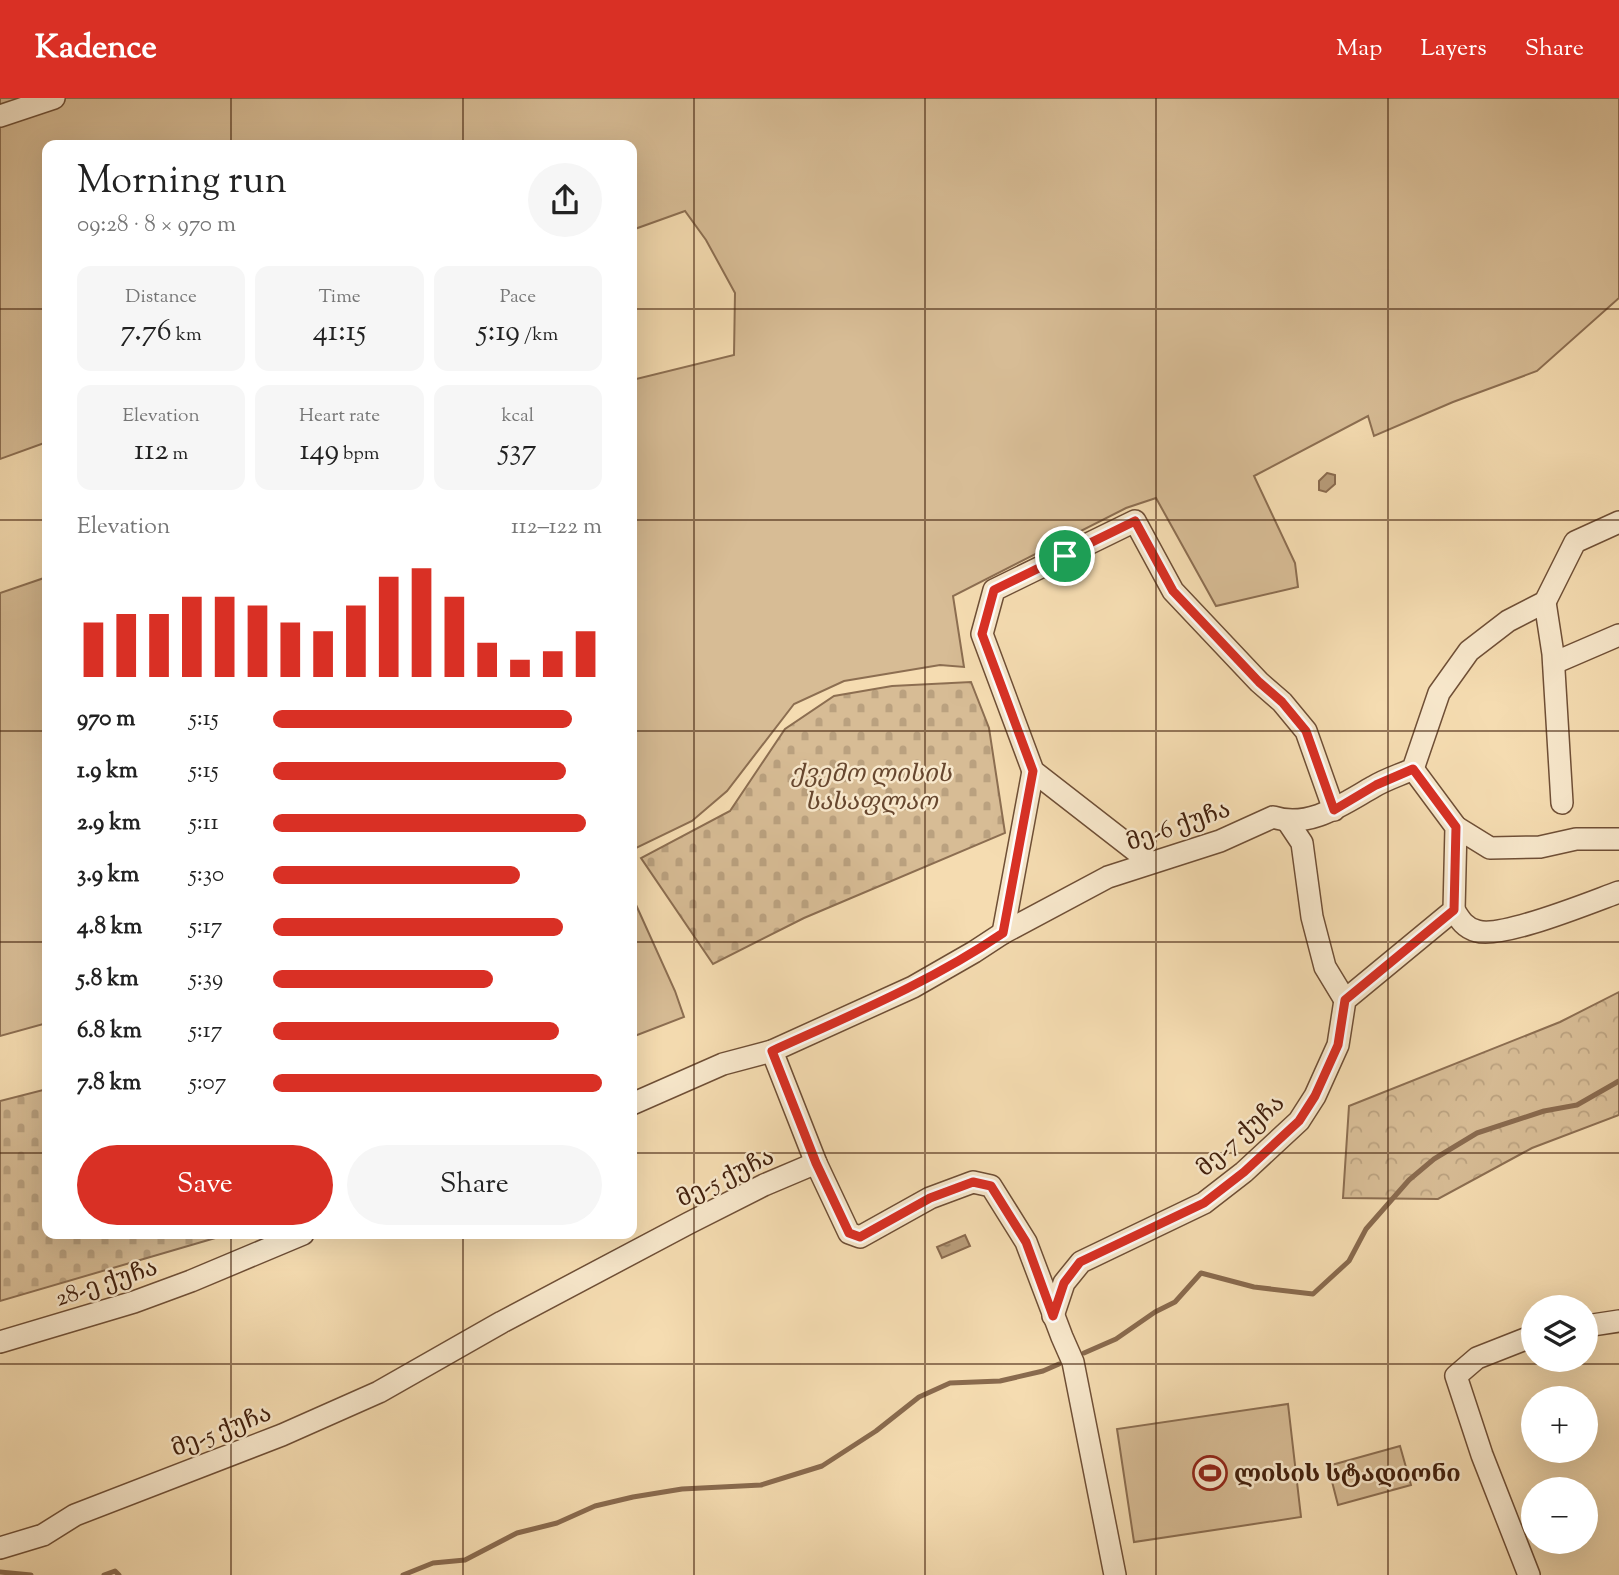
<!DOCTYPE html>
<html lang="en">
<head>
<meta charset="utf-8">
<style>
  :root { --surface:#fff; --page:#f6f6f6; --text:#222; --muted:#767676; --accent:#d93025 }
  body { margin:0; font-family:"Sorts Mill Goudy","Noto Serif Georgian",serif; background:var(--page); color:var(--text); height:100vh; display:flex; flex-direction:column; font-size:26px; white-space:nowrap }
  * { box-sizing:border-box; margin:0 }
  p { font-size:23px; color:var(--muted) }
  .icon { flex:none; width:38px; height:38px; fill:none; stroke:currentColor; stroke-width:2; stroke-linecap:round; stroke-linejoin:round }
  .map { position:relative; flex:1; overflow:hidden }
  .drawer { position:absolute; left:42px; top:42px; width:595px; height:1099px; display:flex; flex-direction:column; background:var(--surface); border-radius:14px; box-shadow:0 7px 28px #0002 }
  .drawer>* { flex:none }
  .buttons { position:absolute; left:1521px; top:1197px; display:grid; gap:14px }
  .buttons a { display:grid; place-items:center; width:77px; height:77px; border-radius:50%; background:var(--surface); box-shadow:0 7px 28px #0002; font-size:35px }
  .pin { position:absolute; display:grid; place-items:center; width:60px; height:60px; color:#fff; margin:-30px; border:4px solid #fff; border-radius:50%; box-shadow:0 2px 7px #0007 }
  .round { display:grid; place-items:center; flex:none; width:74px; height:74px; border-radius:37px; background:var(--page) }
  .overview { display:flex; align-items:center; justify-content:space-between; height:119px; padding:0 35px }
  h1 { font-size:38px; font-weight:600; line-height:52px }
  .stats { display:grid; grid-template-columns:repeat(3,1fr); gap:10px; height:119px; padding:7px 35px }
  .stats div { display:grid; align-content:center; border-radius:14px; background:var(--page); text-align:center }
  .stats b { font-size:30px; font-weight:600 }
  .stats small { font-size:19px; font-weight:400 }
  .stats p { font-size:19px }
  .chart { height:196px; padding:14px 35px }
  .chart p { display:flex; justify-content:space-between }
  .chart svg { width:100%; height:126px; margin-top:7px; stroke:var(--accent); stroke-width:6 }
  .button { display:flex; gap:14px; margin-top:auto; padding:14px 35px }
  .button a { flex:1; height:80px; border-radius:42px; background:var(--accent); color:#fff; font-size:28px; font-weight:600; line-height:80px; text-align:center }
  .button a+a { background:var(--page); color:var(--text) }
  ul { padding:0 35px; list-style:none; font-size:23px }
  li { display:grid; grid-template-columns:112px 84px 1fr; align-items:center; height:52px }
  li i { height:18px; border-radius:9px; background:var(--accent) }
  header { display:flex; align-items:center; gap:42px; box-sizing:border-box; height:98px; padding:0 35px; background:var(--accent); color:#fff }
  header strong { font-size:33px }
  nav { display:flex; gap:38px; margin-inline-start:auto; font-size:24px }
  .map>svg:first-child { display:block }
</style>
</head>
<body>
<header>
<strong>Kadence</strong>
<nav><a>Map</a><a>Layers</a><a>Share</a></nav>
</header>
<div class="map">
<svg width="1619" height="1477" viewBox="0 0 1619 1477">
  <defs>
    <pattern id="forest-crowns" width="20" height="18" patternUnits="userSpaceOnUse" patternTransform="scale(1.75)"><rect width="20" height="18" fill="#d7bc95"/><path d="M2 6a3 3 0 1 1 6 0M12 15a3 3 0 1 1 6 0" fill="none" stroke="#baa17f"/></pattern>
    <pattern id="cemetery-stones" width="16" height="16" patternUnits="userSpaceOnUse" patternTransform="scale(1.75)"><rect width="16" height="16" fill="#d7bc95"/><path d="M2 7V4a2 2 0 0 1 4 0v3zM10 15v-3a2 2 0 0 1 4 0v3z" fill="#baa17f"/></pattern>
    <pattern id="water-ripples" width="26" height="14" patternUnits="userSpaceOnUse" patternTransform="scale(1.75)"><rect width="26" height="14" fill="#b89c79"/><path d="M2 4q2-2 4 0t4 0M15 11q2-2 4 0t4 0" fill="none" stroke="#977f62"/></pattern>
  </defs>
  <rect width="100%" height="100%" fill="#f5dcb1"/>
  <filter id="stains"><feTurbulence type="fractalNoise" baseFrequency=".00286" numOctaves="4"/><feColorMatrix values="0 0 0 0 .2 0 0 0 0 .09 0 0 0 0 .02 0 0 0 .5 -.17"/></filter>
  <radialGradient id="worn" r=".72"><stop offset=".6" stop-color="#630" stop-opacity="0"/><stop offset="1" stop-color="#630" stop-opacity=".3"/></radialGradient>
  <!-- green -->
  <g fill="#d7bc95" stroke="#8c6e51" stroke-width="2">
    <path d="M0,0h1619v200l-82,73 -84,31 -79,34 -6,-20 -114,60 41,87 3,24 -82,19 -60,-108 -30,10 -173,88 11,71 -24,-2 -96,16 -50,23 -67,87 -35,30 -60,29v-470l102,-25 1,-62 -29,-53 -21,-29 -53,19v-85h-585v297l-47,17z"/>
    <path d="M47,479v446l-47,13v-443z"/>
    <path d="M632,798l43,95 9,26 -52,20z"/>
    <path d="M1288,1306l13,113 -167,25 -17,-113z"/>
    <path d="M1400,1348l11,39 -73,20 -10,-39z"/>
  </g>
  <!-- forest -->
  <path fill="url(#forest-crowns)" stroke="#8c6e51" stroke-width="2" d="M1619,894v123l-87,33 -94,51 -95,-1 6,-92 211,-84z"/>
  <!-- cemetery -->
  <g fill="url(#cemetery-stones)" stroke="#8c6e51" stroke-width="2">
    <path d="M971,584l18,46 16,105 -201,85 -91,46 -72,-106 89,-47 55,-82 49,-33 58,-10z"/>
    <path d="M47,991v145h182l-229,67v-200z"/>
  </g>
  <!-- water -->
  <g fill="url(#water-ripples)" stroke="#896a4e" stroke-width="2">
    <path d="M1327,375l8,2v9l-9,8 -7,-2v-9z"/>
    <path d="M965,1137l5,11 -28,12 -5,-11z"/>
  </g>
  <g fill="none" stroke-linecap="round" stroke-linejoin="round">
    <!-- stream -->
    <g stroke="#896a4e" stroke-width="5">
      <path d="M1084,1255l32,-14 39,-27 20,-10 26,-29 53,14 59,7 36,-33 17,-32 43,-49 25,-21 43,-26 67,-22 33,-6 42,-24"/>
      <path d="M0,1474l31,3"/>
      <path d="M104,1477l11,-4 4,4"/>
      <path d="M403,1477l30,-12 32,-3 52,-27 40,-10 38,-17 38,-9 49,-8 79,-4 61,-19 54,-35 43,-34 31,-14 50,-2 43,-10 16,-7"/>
    </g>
    <!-- minor casing -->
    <g stroke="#6f4f36" stroke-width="24">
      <g id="minor">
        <path d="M0,18l54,-18"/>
        <path d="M1545,504l8,52 9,149"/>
        <path d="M1554,565l65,-28"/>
        <path d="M1288,724l14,21 10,74 13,50 20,33"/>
        <path d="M1456,729l34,21 50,-1 36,-8h43"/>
        <path d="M1150,764l-117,-91 -51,-137 12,-44 141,-69 38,70 86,91 23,20 24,29 28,79"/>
        <path d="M1454,812c6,10 11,18 23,21 25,8 114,-29 142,-39"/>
        <path d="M1003,835l30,-162"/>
        <path d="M632,1006l91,-40 49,-13"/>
        <path d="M816,1065l-44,-112 141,-64 61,-35 29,-19 105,-56 112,-36 53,-24c36,12 70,-13 100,-30 13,-8 27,-12 40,-18l26,-76 30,-42 39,-30 37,-19 30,-60 44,-20"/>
        <path d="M1053,1218l11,-33 17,-21 123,-59 40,-31 55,-51 16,-25 23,-51 7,-45 109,-90 2,-83 -43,-58"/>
        <path d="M1586,1228l33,-5"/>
        <path d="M0,1244l134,-40 57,-21 112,-47"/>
        <path d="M0,1450l43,-13 32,-20 207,-80 97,-43 123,-70 187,-99 75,-38 52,-22 33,70 11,4 70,-39 43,-16 18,4 35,56 36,95 11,25 42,213"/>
        <path d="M1529,1477l-47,-120 -26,-79 21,-18 56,-22"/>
      </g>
    </g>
    <!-- minor -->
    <use href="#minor" stroke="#f8e8cc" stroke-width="21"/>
  </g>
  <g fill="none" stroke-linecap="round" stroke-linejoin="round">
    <!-- route casing -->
    <g stroke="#fff" stroke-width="14">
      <path id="route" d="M1135,423l38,70 86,91 23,20 24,29 28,79 42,-25 37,-16 43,58 -2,83 -109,90 -7,45 -23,51 -16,25 -55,51 -40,31 -124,59 -16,21 -11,33 -27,-74 -35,-56 -18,-4 -43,16 -70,39 -11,-4 -33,-70 -44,-112c79,-36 159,-69 231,-118l30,-162 -51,-137 12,-44z"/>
    </g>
    <!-- route -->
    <use href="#route" stroke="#d93025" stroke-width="9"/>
  </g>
  <!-- grid -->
  <path fill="none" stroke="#42200d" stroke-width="2" stroke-opacity="0.55" d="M231,0v47M463,0v47M694,0v1477M925,0v1477M1156,0v1477M1388,0v1477M0,211h47M632,211h987M0,422h47M632,422h987M0,633h47M632,633h987M0,844h47M632,844h987M0,1055h47M632,1055h987M231,1136v341M463,1136v341M0,1266h1619"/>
  <!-- icons -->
  <defs>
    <g id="stadium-ring" transform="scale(1.75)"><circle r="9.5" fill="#f8e8cc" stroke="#8f2418" stroke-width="1.5"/><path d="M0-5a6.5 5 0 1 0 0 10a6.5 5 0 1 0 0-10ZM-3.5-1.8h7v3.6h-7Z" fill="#8f2418"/></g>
  </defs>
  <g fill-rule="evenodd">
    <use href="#stadium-ring" x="1210" y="1375"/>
  </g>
  <g text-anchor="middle" stroke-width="5" stroke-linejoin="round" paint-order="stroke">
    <!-- park labels -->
    <g font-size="24" font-style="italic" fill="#67472f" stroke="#f8e8cc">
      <text x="871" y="683">ქვემო ლისის<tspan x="871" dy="28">სასაფლაო</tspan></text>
    </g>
    <!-- street labels -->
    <g font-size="24" fill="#42200d" stroke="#f8e8cc">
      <text transform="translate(1178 727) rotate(-19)" y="8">მე-6 ქუჩა</text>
      <text transform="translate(1240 1037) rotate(-42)" y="8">მე-7 ქუჩა</text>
      <text transform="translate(725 1079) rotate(-26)" y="8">მე-5 ქუჩა</text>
      <text transform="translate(106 1184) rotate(-18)" y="8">28-ე ქუჩა</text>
      <text transform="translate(221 1332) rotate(-21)" y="8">მე-5 ქუჩა</text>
    </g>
    <!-- poi labels -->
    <g font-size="24" font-weight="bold" fill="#42200d" stroke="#f8e8cc" text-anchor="start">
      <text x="1234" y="1383">ლისის სტადიონი</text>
    </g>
  </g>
  <rect width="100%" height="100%" filter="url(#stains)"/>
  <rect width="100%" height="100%" fill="url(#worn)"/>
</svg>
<div class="buttons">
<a><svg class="icon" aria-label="layers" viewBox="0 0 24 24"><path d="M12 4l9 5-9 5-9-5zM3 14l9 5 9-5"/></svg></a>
<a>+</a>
<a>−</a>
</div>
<div class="pin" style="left:1065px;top:458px;background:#1e9e55"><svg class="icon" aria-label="arrive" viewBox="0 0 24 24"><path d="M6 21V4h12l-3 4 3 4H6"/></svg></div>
<section class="drawer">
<div class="overview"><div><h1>Morning run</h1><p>09:28 · 8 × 970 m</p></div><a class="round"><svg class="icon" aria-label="share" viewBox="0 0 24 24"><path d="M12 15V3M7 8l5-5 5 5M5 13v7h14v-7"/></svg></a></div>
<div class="stats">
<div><p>Distance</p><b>7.76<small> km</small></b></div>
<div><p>Time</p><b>41:15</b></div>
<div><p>Pace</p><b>5:19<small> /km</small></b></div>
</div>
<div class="stats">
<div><p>Elevation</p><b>112<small> m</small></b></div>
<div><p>Heart rate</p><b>149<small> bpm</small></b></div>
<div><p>kcal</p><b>537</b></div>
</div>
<div class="chart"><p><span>Elevation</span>112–122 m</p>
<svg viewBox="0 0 160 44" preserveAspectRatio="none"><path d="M5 44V25M15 44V22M25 44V22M35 44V16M45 44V16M55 44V19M65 44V25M75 44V28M85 44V19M95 44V9M105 44V6M115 44V16M125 44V32M135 44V38M145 44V35M155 44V28"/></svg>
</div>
<ul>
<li><b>970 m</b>5:15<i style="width:91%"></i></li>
<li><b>1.9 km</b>5:15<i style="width:89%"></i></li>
<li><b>2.9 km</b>5:11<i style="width:95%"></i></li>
<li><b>3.9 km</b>5:30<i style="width:75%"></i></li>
<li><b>4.8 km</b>5:17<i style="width:88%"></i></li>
<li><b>5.8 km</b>5:39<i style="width:67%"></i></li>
<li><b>6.8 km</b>5:17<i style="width:87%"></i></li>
<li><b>7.8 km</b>5:07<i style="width:100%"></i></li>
</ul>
<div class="button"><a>Save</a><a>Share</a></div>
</section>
</div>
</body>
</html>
